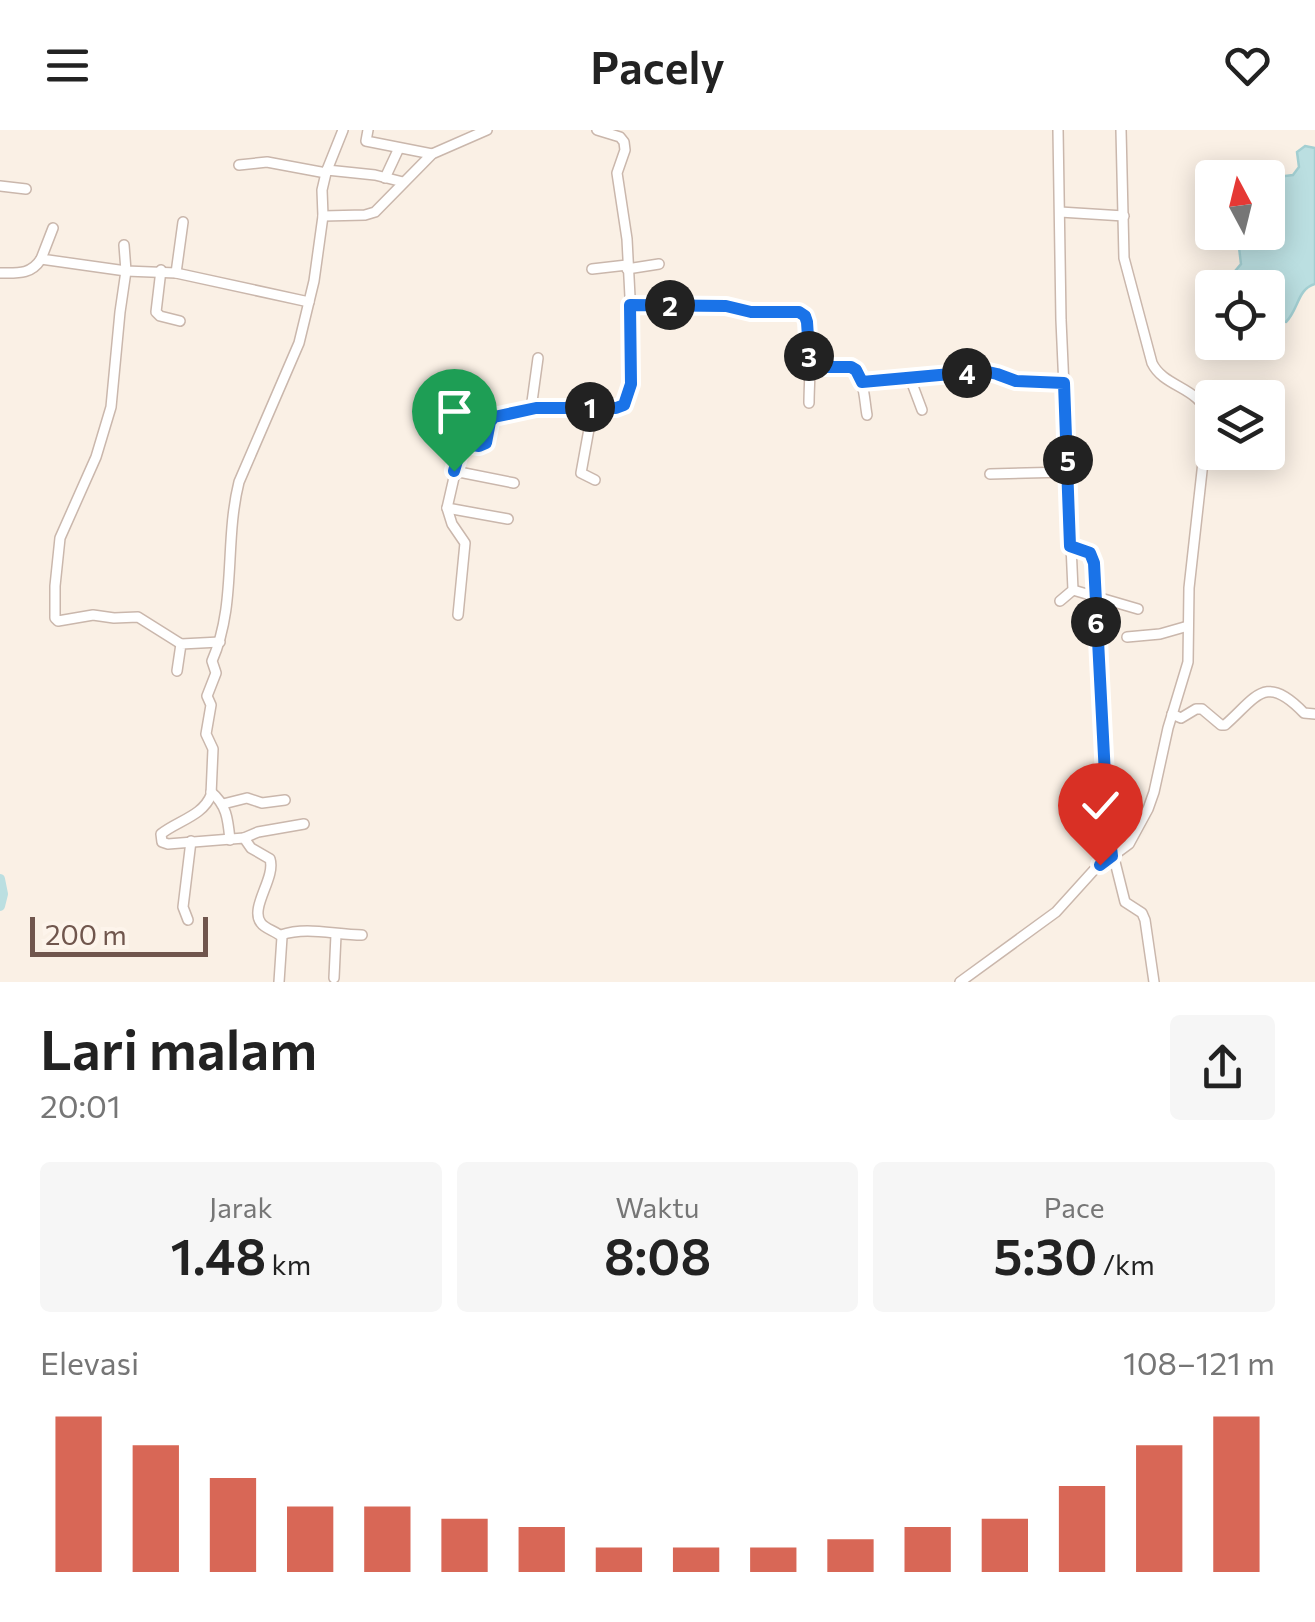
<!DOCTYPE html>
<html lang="id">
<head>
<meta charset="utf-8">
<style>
  :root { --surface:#fff; --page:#f6f6f6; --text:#222; --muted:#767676; --accent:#d86756 }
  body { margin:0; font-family:Commissioner,sans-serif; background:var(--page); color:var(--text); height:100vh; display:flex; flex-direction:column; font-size:38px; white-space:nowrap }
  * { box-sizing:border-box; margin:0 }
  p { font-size:32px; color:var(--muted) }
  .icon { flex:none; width:55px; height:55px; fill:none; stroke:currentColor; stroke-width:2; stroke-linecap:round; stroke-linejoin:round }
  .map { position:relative; height:852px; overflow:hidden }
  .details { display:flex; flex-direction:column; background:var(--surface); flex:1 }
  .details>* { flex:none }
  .needle { width:65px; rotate:353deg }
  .tools { position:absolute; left:1195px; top:30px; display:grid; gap:20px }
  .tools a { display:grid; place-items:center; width:90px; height:90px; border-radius:10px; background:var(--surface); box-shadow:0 5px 25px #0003; font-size:50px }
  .scale { position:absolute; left:30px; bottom:25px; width:178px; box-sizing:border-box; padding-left:10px; border:5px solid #70564d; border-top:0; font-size:28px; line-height:35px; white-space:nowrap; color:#70564d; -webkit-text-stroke:8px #fdf4eb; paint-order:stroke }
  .pin { position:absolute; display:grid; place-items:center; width:85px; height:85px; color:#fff; margin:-102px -42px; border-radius:50% 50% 50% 0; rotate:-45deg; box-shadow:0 0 10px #0007 }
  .pin .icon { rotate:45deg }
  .km { position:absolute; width:50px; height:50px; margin:-25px; border-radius:50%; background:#222; color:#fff; font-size:28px; line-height:50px; text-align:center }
  .round { display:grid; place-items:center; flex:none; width:105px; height:105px; border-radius:10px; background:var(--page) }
  .overview { display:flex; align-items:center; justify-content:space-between; height:170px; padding:0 40px }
  h1 { font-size:55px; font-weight:600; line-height:75px }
  .metrics { display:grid; grid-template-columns:repeat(3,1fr); gap:15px; height:170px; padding:10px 40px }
  .metrics div { display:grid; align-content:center; border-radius:10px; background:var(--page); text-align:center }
  .metrics b { font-size:50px; font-weight:600 }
  .metrics small { font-size:28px; font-weight:400 }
  .metrics p { font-size:28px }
  .chart { height:280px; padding:20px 40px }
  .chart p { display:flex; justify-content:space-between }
  .chart svg { width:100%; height:180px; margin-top:10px; stroke:var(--accent); stroke-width:6 }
  header { display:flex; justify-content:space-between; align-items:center; height:130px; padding:0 40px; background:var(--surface); font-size:45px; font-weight:600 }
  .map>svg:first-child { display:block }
</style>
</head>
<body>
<header><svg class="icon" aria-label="menu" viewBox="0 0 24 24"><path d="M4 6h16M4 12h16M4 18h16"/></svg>Pacely<svg class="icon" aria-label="heart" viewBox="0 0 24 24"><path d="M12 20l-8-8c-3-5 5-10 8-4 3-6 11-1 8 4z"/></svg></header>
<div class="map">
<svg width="1315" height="852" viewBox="0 0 1315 852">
  <rect width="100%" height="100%" fill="#faf0e5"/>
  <!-- water -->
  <path fill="#bbdfe1" stroke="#a3cfd2" stroke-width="2.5" d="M1305,16l10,2v136c-18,5 -16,25 -29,38l-18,-3v-31h-55l17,-11 11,-13 -3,-25 -3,-6 33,-1v-54l-21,-1 3,-3 23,-4 4,7 16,-2 6,-8 -2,-15z"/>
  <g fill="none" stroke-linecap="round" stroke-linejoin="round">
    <!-- river -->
    <path stroke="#bbdfe1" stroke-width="10" d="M0,749l3,15 -3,12"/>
    <!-- minor casing -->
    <g stroke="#cab7ac" stroke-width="12">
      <g id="minor">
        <path d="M368,0l-2,11 66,13"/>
        <path d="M1058,0l3,190 12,270 -13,11"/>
        <path d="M239,35l28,-3 59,11 1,-3 48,5 28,7"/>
        <path d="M327,40l16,-40"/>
        <path d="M385,48l14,-30"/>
        <path d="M0,56l26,3"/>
        <path d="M1060,82l64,4"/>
        <path d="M323,86l42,-1 10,-3 57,-58 55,-24"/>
        <path d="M53,98l-12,31 85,12 50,2 133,29"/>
        <path d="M124,115l2,26 -6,41 -9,95 -15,50 -36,81 -5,48v32l3,3 35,-6 21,3 24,-1 43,27"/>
        <path d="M592,139l35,-4"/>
        <path d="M627,139l32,-5"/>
        <path d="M161,140l-5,42 4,4 20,5"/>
        <path d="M0,143c17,0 31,2 41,-14"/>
        <path d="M176,143l7,-51"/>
        <path d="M630,175l96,1 25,6h41l11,2c11,22 6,64 6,89"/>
        <path d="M810,237h41c14,10 13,32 16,48"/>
        <path d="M910,248l12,32"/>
        <path d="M861,252l123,-11 39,11 41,1"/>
        <path d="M593,277l-12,66 14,7"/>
        <path d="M531,279l7,-51"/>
        <path d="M454,341l60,12"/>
        <path d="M990,344l78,-2"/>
        <path d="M447,378l61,11"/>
        <path d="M1070,416l20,7 4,10v33l9,122 5,116 17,68 17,11 3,7 9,62"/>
        <path d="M1073,460l65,19"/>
        <path d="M458,485l7,-72 -13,-19 -5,-16 14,-61 4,-3 19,1 6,-24 4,-4 42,-9 80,1 8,-4 7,-21 -1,-87 -3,-58 -10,-66 8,-23 -1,-8 -4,-5 -23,-7"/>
        <path d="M1127,507l33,-3 28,-8"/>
        <path d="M177,541l4,-27 39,-2"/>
        <path d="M1172,584l9,4 15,-9h6l19,16h4c31,-27 40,-53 79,-12l11,1"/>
        <path d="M211,662c16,13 17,28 19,48"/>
        <path d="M223,674l24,-6 15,5 23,-3"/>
        <path d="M244,708l14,-6 46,-8"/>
        <path d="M188,790l-5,-13 8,-66"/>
        <path d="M281,805c26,-9 54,0 81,0"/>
        <path d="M334,848l2,-43"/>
        <path d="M279,852l3,-45c-6,-6 -17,-8 -21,-14 -12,-15 15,-45 9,-64l-19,-11 -7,-10 -76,6 -6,-2 -1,-8c16,-13 42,-18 50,-39l2,-46 -7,-15 5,-29 -4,-9 9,-23 -4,-12c25,-57 12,-119 27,-179l60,-139 15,-62 9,-65 -1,-26 4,-17"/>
        <path d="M960,852l96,-70 38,-42 35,-26 19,-35 6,-17 14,-64 20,-66 1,-74 19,-171c-7,-30 -44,-29 -56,-54l-28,-105 -3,-128"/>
      </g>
    </g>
    <!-- minor -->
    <use href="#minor" stroke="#fff" stroke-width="9"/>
  </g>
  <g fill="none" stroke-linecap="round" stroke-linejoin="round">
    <!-- route casing -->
    <g stroke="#fff" stroke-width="20">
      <path id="route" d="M454,341l7,-24 4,-3 14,2 7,-3 4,-21 4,-5 42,-9h80l8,-3 7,-21 -1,-79 96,1 25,6h48l6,4 2,6 3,45h41l5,3 6,12 122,-11 13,3 19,7 48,2 6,163 20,7 4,10 13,251 5,42 -12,9"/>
    </g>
    <!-- route -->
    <use href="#route" stroke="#1a73e8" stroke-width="12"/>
  </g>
</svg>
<div class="tools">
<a><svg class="needle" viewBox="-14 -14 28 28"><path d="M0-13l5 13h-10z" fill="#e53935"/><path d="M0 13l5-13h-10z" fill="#767676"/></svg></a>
<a><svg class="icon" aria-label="locate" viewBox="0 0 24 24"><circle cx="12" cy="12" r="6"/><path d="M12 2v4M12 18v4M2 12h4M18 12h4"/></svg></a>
<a><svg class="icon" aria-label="layers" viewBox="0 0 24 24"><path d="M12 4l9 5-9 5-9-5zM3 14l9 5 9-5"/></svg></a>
</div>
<div class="scale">200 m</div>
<div class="pin" style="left:454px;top:341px;background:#1e9e55"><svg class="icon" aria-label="arrive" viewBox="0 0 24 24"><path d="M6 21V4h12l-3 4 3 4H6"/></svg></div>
<div class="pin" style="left:1100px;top:735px;background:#d93025"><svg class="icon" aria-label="check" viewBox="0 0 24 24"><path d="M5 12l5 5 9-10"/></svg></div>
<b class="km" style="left:590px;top:277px">1</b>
<b class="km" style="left:670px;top:175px">2</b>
<b class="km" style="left:809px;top:226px">3</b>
<b class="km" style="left:967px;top:243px">4</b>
<b class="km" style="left:1068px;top:330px">5</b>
<b class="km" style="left:1096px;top:492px">6</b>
</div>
<section class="details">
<div class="overview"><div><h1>Lari malam</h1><p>20:01</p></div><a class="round"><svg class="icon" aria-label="share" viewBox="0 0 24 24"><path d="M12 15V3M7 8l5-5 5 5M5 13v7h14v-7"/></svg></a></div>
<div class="metrics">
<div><p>Jarak</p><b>1.48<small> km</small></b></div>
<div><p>Waktu</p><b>8:08</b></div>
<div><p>Pace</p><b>5:30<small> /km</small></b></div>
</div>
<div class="chart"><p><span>Elevasi</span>108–121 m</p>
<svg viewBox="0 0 160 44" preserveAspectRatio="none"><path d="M5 44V6M15 44V13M25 44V21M35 44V28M45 44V28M55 44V31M65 44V33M75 44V38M85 44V38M95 44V38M105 44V36M115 44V33M125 44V31M135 44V23M145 44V13M155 44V6"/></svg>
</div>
</section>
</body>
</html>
